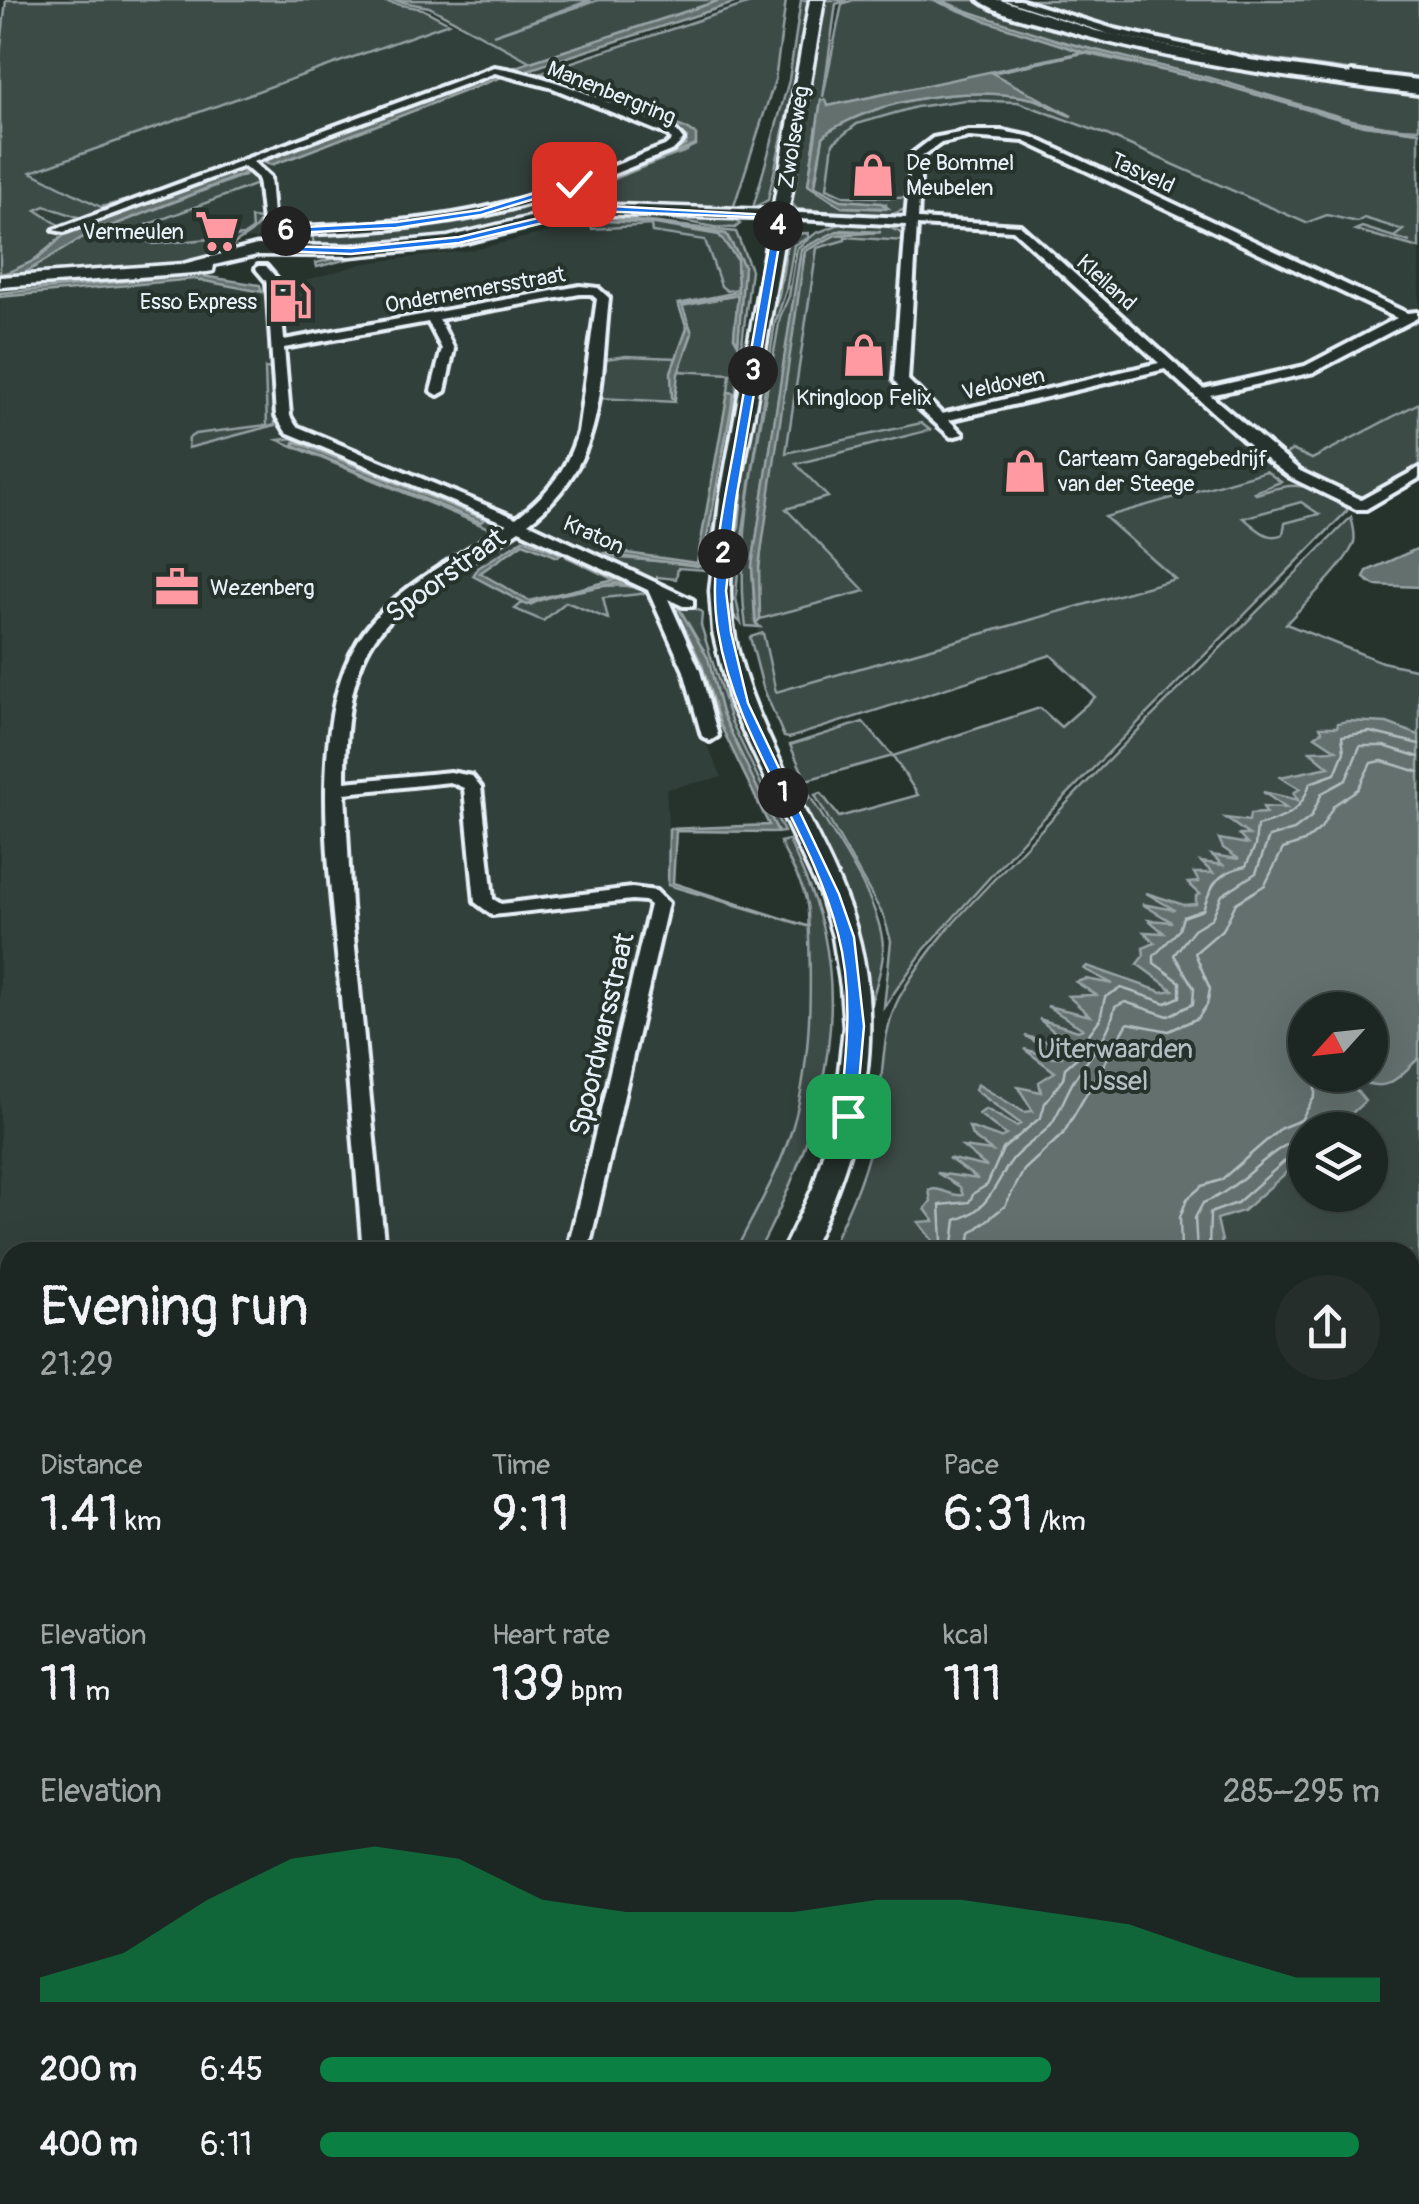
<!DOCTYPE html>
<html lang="en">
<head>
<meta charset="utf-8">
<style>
  :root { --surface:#1c2622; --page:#252e2a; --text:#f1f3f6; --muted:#a0a5a5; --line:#3a4340; --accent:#0b8043 }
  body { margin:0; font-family:Pangolin,sans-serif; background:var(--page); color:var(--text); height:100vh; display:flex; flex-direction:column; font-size:38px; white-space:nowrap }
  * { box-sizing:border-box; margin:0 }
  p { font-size:32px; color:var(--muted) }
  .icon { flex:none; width:55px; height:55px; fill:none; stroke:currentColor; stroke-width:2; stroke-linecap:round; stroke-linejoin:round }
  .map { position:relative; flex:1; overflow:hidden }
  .panel { position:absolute; left:0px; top:1242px; width:1420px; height:962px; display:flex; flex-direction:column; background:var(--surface); border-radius:30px 30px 0 0; box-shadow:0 10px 40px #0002,0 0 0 2px var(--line) }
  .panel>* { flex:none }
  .needle { width:65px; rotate:243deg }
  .tools { position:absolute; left:1288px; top:992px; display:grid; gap:20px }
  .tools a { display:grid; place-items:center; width:100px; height:100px; border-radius:50%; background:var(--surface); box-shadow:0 10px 40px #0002,0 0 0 2px var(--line); font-size:50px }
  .pin { position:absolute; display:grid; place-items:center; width:85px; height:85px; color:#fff; margin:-42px; border-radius:20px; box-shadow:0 5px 15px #0006 }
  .km { position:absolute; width:50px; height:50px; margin:-25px; border-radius:50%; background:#222; color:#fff; font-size:28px; line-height:50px; text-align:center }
  .round { display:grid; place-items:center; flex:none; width:105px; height:105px; border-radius:52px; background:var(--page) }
  .summary { display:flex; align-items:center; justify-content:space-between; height:170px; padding:0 40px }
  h1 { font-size:55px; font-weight:600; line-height:75px }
  .figures { display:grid; grid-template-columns:repeat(3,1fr); gap:15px; height:170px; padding:10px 40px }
  .figures div { display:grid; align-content:center }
  .figures b { font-size:50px; font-weight:600 }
  .figures small { font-size:28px; font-weight:400 }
  .figures p { font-size:28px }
  .chart { height:280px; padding:20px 40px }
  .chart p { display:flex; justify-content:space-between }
  .chart svg { width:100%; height:180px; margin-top:10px; fill:var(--accent); opacity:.7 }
  ul { padding:0 40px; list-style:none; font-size:32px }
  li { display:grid; grid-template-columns:160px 120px 1fr; align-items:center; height:75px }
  li i { height:25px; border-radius:12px; background:var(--accent) }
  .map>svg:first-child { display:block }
</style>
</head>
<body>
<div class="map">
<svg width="1419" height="2204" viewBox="0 0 1419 2204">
  <rect width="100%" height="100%" fill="#26332d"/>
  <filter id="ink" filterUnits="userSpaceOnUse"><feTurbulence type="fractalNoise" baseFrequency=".01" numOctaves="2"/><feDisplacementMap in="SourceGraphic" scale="20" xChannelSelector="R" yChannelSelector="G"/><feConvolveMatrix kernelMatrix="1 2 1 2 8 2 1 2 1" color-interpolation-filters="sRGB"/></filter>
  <g filter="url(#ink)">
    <!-- built -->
    <g fill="#333f3a">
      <path d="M451,22l103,50 -8,4 138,55 6,16 -135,52 -225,36 -94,5 -40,20 -196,17v-97z"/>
      <path d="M989,78l430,156v218l-94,67 -76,43 -473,139 -16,-39 -6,-81 49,-331 38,-18h36l3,-25 -39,-2 -31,-19 16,-76z"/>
      <path d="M597,220l70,5 36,8 39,31 -16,161 -25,138 -63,3 -15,11 28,19 25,51 19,53 9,40 18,37 -56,12 5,97 141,41 11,89 -20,87 -58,149h-735v943h221l-4,9h-227v-1909l192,-18 63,10 38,-3 72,-21 108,-13z"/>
    </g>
    <!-- green -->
    <g fill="#3e4b47" stroke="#939ea0" stroke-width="2.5" fill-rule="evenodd">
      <path d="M6,0h370l46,9 27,14 -418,149 70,35 27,-7 -47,18 -36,-12 -9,4 23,15 -5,5 6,4 169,-64 18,-1 11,8 -1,7 -111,41v16l8,3 89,-8 9,-6 -1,-12 10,1c-7,19 -27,19 -35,35l-56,12 -170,13v-3l23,-2 60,-37 161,-62 -12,-4 -168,64 -41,34 -23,5v-219z"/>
      <path d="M391,0h200l-98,35 105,-35h123l-190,62 -102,-55z"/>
      <path d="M759,0h27l-11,80 -42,129 -124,-4 -141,31 -97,11 -57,-1 -2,-13 103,-8 172,-39 100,-35 9,-16 -9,-6 -148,-56z"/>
      <path d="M801,0h11l-44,200 -15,8 36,-128z"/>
      <path d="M824,0h23l-11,4 -13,93 19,-93 11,-4h80l151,53 126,28 147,43 62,8v116l-64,-18 7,-3 48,15 -16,-5 9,-7 -39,-12 -7,4 -30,-7 -21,8 -199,-88 -89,-33 -53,-2 -49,7 -59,17 -24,19 -6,45 17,8 62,2 -1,11 -16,7 -92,-7 -6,-6zM1045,61l-54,12 46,27c-64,-16 -151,-2 -208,31l-6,6 -8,50 26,13 45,4v5l-44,-2 -34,-22 13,-85 7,6z"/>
      <path d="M940,0h36l129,40 67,16 247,35v38c-72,-2 -139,-32 -207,-50 -92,-24 -184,-41 -272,-79z"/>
      <path d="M1016,0h403v80l-251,-35z"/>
      <path d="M611,211l122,7 7,6 -5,4 -21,-1 -47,-9 -80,-4 -118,30 -117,14 -35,9 -1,-4 34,-8 99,-10 110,-28z"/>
      <path d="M605,217l131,15 15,38 -17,138 -28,162 -28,-2 -2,11 -19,-2 -2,5 -57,-26 104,9 32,-172 -6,-1 2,-18 -52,-3 14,-38 -10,-27 56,-11 -4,42 4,7 6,-78 -17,-31 -8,-1 18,25 1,30 -11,2 -6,-5 -16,-46 -53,-8 -1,-7 -59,4 -3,-11z"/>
      <path d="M840,224h42l22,10v7l-59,-4v3l-28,8 -31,205 135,-30 9,7 -134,34 32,33 -42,12 79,82 -105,28 -2,-41 11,-96 36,-231 30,-16 46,-3 -39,-2 -40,18 -50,318 3,56 5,5 -14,-1c-14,-89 20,-219 34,-309l9,-21 8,-48 19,-15z"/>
      <path d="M808,233v5l-14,7 -8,46 -11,32 -36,233 -3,42 5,25 -11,-11v-60l9,-26 7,-73 7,-45 9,-22 3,-51 14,-39 10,-62z"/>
      <path d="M626,356l50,2 -5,18 4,26 -76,-4 6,-39z"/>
      <path d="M265,368l8,1 2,56 -87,23 1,-10 6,-4 72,-9z"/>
      <path d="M1419,403v67l-52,28 -22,-6 -64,-34 11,-8 20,9z"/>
      <path d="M294,438l198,79 4,11 -7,8 -8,1 10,-8 -213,-89zM293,442h5l186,78 -4,2z"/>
      <path d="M1266,471l15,11 -27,10 2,2c43,-14 50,-10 90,10l1,7 -309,313 -114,126 -40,57 7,-66 -7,-24 -69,-122 6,-2 18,24 79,-22 -25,-39 -87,24 -16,-35 73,-23 30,34 147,-48 21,19 34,-30 -44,-42 -262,83 -5,-1 -21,-50 -13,-50 13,-4 13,59 399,-113 -70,-62zM1301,502l18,12 -34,9 -2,11c-16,8 -27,-7 -40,-16z"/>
      <path d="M1351,517c2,8 5,17 3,25 -5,20 -52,64 -68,82l96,38 37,8v740l-9,11v-169h-581c20,-43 41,-87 48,-135 7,-40 3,-82 22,-119 31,-57 82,-104 126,-151 105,-113 218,-219 326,-330zM1305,1010h65v65h-65zM1305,1130h65v65h-65z"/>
      <path d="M573,554l72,32 4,7 -46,5 5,21 -42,-17 -23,19 -28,-12 7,-6 8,2c29,-15 79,-24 111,-17l-74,-31z"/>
      <path d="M664,593l38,19 -1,13 30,96 53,111 -8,1 -54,-120 -18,-63 -28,-40h-7z"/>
      <path d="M810,796c23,40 76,111 73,158 -1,15 -7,31 -11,46l-23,-88 -49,-103z"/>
      <path d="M789,840c13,31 28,61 35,94 23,111 -15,222 -66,318h-23c18,-36 40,-73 53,-111 26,-73 23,-166 20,-229 -2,-26 -18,-47 -28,-70z"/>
      <path d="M337,2195h667l-3,9h-668z"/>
    </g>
    <!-- water -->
    <g fill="#636f6d" stroke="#98a3a5" stroke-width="2.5" fill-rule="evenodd">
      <path d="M721,0h22l-218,71 -13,-3z"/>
      <path d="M933,0l133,43 148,36 140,42 65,11 -62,-8 -147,-43 -122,-29 -96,21 80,43c-15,-3 -28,-16 -43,-18 -63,-11 -145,-1 -200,33l-6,6 -9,49 27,14 40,3 7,5 -46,-1 -34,-22 13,-85h5l2,6 255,-54 -97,-31z"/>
      <path d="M493,74l11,2 -210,81 -23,8 -9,-3z"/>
      <path d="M543,74l144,55 9,6v10l-101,42 -9,-1 89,-35 11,-6 1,-7 -10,-8 -140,-54z"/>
      <path d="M240,170l6,3 -163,64 -60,37 -23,2 38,-17 26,-24z"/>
      <path d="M591,220l67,3 68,11 18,32 -6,78 -4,-7 4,-42 -56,10 10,28 -14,41 -3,25 -3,-1 -1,-26 16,-44 -9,-24 60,-12 -1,-33 -18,-24 -64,-11z"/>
      <path d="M837,231l44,1 -45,3 -31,16 -46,315 1,53 -4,4 -4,-57 49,-317z"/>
      <path d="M196,275l64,10 2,7 -68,-13 -194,18v-4z"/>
      <path d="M728,392l6,1 -32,172 -4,1 -96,-12 11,-3 84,12z"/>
      <path d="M297,442l187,77v1l-4,2 -187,-77z"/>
      <path d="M524,539l37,15 -3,3 -35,-14 -43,30 49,28 85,-21 -47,-23 75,33 -25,-7 -74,15 -16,7 -54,-29 5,-8z"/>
      <path d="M1419,548v39l-45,-2 -10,-7 3,-7z"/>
      <path d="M679,608l29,50 14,55 56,119 -102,-1 -3,52 137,44 -142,-42 1,-56 100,-4 -49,-101 -18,-60 -26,-53z"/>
      <path d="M1348,721l39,2 32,12v323c-24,22 -31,36 -64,21l-5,3 15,19 -31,29h-29v26l-62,55 -26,8 5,22 -4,11h-326l9,-8 26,1 6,-4 -15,-19 16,-1 -9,-12 6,-8 -2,-11c12,-4 21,7 34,5l-3,-8 -23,-14 41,6 -30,-21 39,9 -24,-20 29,4 -20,-15 -3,-9 31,11 6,-3 -27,-21 7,-5 30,17 5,-2 -46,-34 2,-6 47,28 9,-1 -15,-24 23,5 -2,-10 16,-10 -31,-23 26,8h13l-38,-21 49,12 -35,-29 39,12 5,-2 -36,-23 43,10 -22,-20 28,-1 -20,-13 10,-3 27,5 -29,-15 3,-3 75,26 11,-2 -36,-26 7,-9 -1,-7 12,-5 -11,-11 20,1 -15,-13 23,2 -30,-18 33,6 -29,-17 38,12 12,-1v-8l4,-2 -12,-11 11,-1 -5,-9h19l-12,-11 22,3 -11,-10 27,4 -16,-11 -4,-9 28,5 -8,-9h10l-23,-17 23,3 1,-7 16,-1 -3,-6 23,1 -23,-16 35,8 -5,-7 7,-4 -20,-12 49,-10 -19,-16 26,-1 -21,-14 7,-5 -2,-4h17l1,-4zM1305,1010h65v65h-65z"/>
      <path d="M1419,1302v902h-579l-19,-9h589v-888z"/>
      <path d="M406,2195h143l-2,9h-148z"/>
    </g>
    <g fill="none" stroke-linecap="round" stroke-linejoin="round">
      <!-- shore -->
      <g stroke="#b3bdc0" stroke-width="2.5">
        <path d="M935,1252l7,-10 -2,-37 29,-3 5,-9 13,-8 16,-36 38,-32 4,-14 18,-24 2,-11 16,-14 3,-13 16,-22 5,-22 16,-9 45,15 14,-6v-15l-26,-19v-7l25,-26 4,-13 20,-7c8,-26 15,-38 43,-44l9,-20 2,-20c27,-7 45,-14 53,-43l25,-9 9,-22 -2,-16 28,-4 49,12"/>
        <path d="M952,1252l4,-32c34,-10 37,-34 56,-60 11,-14 30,-23 40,-37 10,-15 15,-34 26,-49 16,-23 31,-38 37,-67l10,-5 43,14 25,-12 1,-16 -20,-33 20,-26 18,-11 10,-23 34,-22 13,-36 25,-7 17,-13 11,-24 24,-13 14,-34h24l35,11"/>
        <path d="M968,1252l3,-19 34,-27 19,-36 39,-36 65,-111 41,8 29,-13 9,-13 3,-16 -15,-36 29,-25 12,-25 29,-18 18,-36 21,-7 17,-14 13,-23 24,-16 13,-26 11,-2 37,11"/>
        <path d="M1181,1252l-1,-35 7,-18 15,-13 19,-6 60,-52 20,-8 14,-24v-21"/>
        <path d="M1197,1252l-2,-34 8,-15c41,-16 63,-55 102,-66"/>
        <path d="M1209,1252l1,-39 27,-10 58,-51 10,-3"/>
      </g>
      <!-- street casing -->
      <g stroke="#e8f1f8" stroke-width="8">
        <g id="street">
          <path d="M1005,0h15l94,29 135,30 -5,3 -135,-28z"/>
          <path d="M494,67c64,9 123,40 182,64l7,9 -10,10c-55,22 -110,46 -168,60 -75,19 -153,22 -230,25l-2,5h-8l-7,-62 -14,-12 -180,66 -10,-2zM495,73l58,15 115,47 4,5 -7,6c-53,20 -105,43 -160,57 -75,20 -154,22 -231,25l-4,-51 -17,-15z"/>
          <path d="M1351,72l68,8v6l-72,-9z"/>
          <path d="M969,131h33l30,6 375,176 10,-1v6l-103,54 -104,23 90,76 61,29 58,-32v10l-53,31h-10l-66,-32 -31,-23 -94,-85 -216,51 14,14 -12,3 -47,-42 -10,-15 12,-155 -126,-7 -6,-3 6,-3 126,6 6,-64 21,-16zM969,137l55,4 373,177 -92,48 -102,23 -183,-164 -102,-6 3,-62 20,-14zM917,225l96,5 146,133 -217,51 -34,-34z"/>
          <path d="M258,266h8l13,15 5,59 296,-54 18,2 11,10c-10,91 -2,164 -81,225l165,77v6h-10l-15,-7 32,72 18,65 -8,5 -8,-5 -18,-65 -36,-81 -129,-60c-45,31 -112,63 -144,108 -27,39 -30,98 -30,144l105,-10 22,4 9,11 12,112 8,5 131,-16 24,3 12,12 -80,349h-21l83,-347 -5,-4 -13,-1 -140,15 -17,-13 -11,-114 -14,-6 -105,11 6,113 34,346h-22c-7,-89 -15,-177 -23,-266 -8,-97 -35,-259 18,-345 32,-53 100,-83 149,-117l-221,-92 -10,-16 -9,-134 -11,-13zM580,294h11l6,5 -19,133c-11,38 -30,62 -62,86l-220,-92 -6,-10 -6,-68 144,-26 14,27 -11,42 7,4 7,-4 9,-42 -15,-30z"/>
          <rect x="11" y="2195" width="30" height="9"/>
        </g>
      </g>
      <!-- secondary casing -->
      <g stroke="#e8f1f8" stroke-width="7">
        <g id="secondary">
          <path d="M810,0h14c-21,125 -42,249 -63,374 -12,71 -31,146 -31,218 1,67 30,127 58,186 19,39 41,77 56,116 49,121 21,246 -34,358h-28l31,-64 21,-72 10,-89 -3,-40 -8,-50 -13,-43 -90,-191 -17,-71 -3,-41 10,-91 51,-281 -187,-5 -136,33 -97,9 -94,-1 -43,10 -1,6 -6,1 -207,15v-10l183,-13 74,-19 94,1 97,-9 136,-33 189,6z"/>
          <path d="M265,2195h43l-4,9h-43z"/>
        </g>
      </g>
      <!-- primary casing -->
      <g stroke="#e8f1f8" stroke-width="8">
        <path id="primary" d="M979,0h21l96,31 104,22 219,31v10c-122,-15 -244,-31 -362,-66 -24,-7 -58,-13 -78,-28z"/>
      </g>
      <!-- street -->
      <use href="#street" fill="#26332d" fill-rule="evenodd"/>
      <!-- secondary -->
      <use href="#secondary" fill="#26332d" fill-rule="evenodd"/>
      <!-- primary -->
      <use href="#primary" fill="#26332d" fill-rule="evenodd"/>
    </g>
  </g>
  <!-- route -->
  <path fill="#1a73e8" stroke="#fff" stroke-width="2.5" d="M574,181l3,5 -96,29 -85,13 -123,6 1,3 9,9 68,2 108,-11 134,-32 191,11 -48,284 -10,91 5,41 17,71 91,191 15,43 10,89 -8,90 -8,6 -8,-6c6,-60 14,-122 -2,-182 -27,-106 -102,-193 -120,-303 -10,-61 6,-127 17,-188 13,-75 26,-150 39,-225l-181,-7 -134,32 -108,11 -71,-3 -16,-13v-6l4,-3 128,-7 84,-12z"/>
  <!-- icons -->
  <defs>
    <g id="shop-bare" transform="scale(3.45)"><path d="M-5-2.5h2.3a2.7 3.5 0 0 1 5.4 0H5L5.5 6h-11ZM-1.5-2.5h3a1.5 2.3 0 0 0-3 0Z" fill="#ff9aa2" stroke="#26332d" stroke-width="2.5" paint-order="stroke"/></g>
    <g id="supermarket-bare" transform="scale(3.45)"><path d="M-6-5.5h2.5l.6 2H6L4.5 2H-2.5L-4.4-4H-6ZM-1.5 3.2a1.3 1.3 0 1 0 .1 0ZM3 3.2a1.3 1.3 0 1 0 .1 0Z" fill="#ff9aa2" stroke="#26332d" stroke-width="2.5" paint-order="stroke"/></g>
    <g id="fuel-bare" transform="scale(3.45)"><path d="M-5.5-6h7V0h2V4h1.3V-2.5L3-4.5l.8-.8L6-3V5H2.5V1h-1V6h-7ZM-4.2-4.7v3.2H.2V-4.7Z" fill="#ff9aa2" stroke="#26332d" stroke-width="2.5" paint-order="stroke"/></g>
    <g id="office-bare" transform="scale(3.45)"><path d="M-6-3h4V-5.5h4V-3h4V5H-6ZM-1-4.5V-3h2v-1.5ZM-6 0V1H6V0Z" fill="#ff9aa2" stroke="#26332d" stroke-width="2.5" paint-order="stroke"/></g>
  </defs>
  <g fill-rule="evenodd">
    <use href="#shop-bare" x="873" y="175"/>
    <use href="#supermarket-bare" x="217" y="231"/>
    <use href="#fuel-bare" x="290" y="301"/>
    <use href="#shop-bare" x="864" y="355"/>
    <use href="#shop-bare" x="1025" y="471"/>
    <use href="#office-bare" x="177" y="587"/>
  </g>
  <g text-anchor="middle" stroke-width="8" stroke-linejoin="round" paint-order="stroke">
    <!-- far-street labels -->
    <g font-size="22" fill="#e8f1f8" stroke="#26332d">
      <text transform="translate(612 92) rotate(22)" y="8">Manenbergring</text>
      <text transform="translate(793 137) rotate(-81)" y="8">Zwolseweg</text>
      <text transform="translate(1143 172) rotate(25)" y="8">Tasveld</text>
      <text transform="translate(1107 282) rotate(42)" y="8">Kleiland</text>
      <text transform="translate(475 289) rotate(-10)" y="8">Ondernemersstraat</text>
      <text transform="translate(1003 383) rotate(-13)" y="8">Veldoven</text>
      <text transform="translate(594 534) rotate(24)" y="8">Kraton</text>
    </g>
    <!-- far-poi labels -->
    <g font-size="22" fill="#e8f1f8" stroke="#26332d" text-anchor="start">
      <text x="906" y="170">De Bommel<tspan x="906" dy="25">Meubelen</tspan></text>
      <text x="184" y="239" text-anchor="end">Vermeulen</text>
      <text x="257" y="309" text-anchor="end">Esso Express</text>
      <text x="864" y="405" text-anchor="middle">Kringloop Felix</text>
      <text x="1058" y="466">Carteam Garagebedrijf<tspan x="1058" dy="25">van der Steege</tspan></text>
      <text x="210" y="595">Wezenberg</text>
    </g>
    <!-- street labels -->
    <g font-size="28" fill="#e8f1f8" stroke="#26332d">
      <text transform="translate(445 575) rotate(-36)" y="10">Spoorstraat</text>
      <text transform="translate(601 1034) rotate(-77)" y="10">Spoordwarsstraat</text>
    </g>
    <!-- park labels -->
    <g font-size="28" fill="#b5bfc3" stroke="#26332d">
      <text x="1115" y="1058">Uiterwaarden<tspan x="1115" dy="32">IJssel</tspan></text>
    </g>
  </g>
</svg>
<div class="tools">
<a><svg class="needle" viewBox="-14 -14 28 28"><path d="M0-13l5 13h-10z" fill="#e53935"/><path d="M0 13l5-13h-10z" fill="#a0a5a5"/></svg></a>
<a><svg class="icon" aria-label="layers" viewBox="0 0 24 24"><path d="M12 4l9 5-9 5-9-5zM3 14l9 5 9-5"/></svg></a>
</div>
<div class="pin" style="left:848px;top:1116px;background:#1e9e55"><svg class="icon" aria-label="arrive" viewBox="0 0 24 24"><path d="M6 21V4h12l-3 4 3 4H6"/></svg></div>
<div class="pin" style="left:574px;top:184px;background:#d93025"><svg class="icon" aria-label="check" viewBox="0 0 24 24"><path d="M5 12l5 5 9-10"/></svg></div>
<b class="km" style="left:783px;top:793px">1</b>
<b class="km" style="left:723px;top:554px">2</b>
<b class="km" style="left:753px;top:371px">3</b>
<b class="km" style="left:778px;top:226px">4</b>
<b class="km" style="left:286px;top:231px">6</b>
<section class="panel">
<div class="summary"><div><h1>Evening run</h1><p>21:29</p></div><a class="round"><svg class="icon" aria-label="share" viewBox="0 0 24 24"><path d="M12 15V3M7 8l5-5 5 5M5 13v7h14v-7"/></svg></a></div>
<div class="figures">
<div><p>Distance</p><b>1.41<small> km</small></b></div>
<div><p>Time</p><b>9:11</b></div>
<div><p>Pace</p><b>6:31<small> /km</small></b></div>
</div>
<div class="figures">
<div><p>Elevation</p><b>11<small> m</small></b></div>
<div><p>Heart rate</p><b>139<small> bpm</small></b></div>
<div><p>kcal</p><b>111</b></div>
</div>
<div class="chart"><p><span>Elevation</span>285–295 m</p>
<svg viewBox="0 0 160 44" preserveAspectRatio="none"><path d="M0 44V38L10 32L20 19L30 9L40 6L50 9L60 19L70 22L80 22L90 22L100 19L110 19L120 22L130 25L140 32L150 38L160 38V44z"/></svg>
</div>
<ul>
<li><b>200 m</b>6:45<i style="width:69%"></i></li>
<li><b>400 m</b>6:11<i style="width:98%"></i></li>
</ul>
</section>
</div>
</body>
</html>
